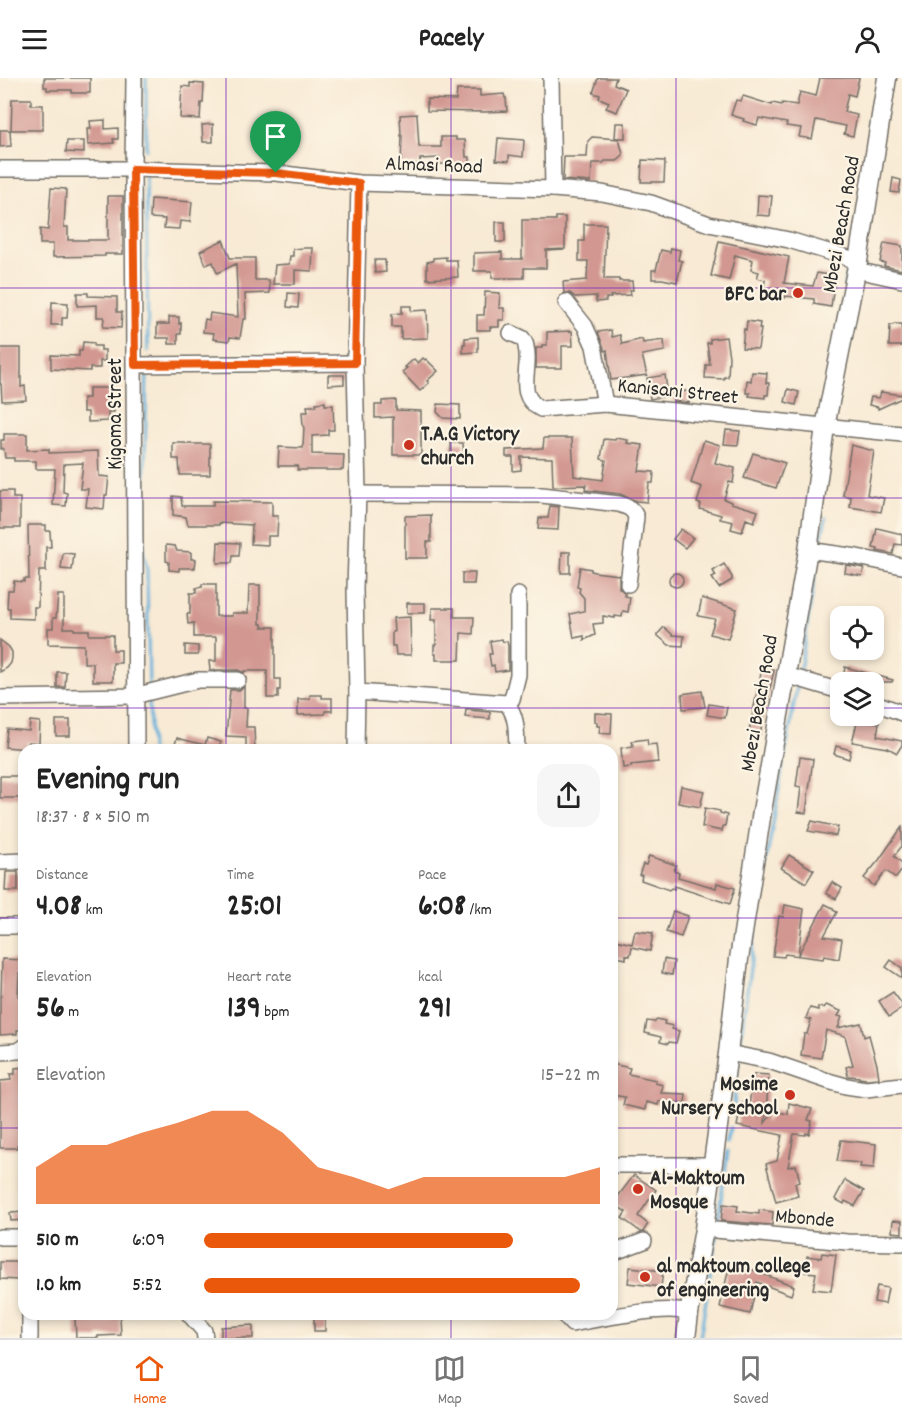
<!DOCTYPE html>
<html lang="en">
<head>
<meta charset="utf-8">
<style>
  :root { --surface:#fff; --page:#f6f6f6; --text:#222; --muted:#767676; --line:#e0e0e0; --accent:#ea580c }
  body { margin:0; font-family:Dekko,sans-serif; background:var(--page); color:var(--text); height:100vh; display:flex; flex-direction:column; font-size:22px; white-space:nowrap }
  * { box-sizing:border-box; margin:0 }
  p { font-size:20px; color:var(--muted) }
  .icon { flex:none; width:33px; height:33px; fill:none; stroke:currentColor; stroke-width:2; stroke-linecap:round; stroke-linejoin:round }
  .map { position:relative; flex:1; overflow:hidden }
  .panel { position:absolute; left:18px; top:666px; width:600px; height:576px; display:flex; flex-direction:column; background:var(--surface); border-radius:18px; box-shadow:0 3px 9px #0003 }
  .panel>* { flex:none }
  .controls { position:absolute; left:830px; top:528px; display:grid; gap:12px }
  .controls a { display:grid; place-items:center; width:54px; height:54px; border-radius:12px; background:var(--surface); box-shadow:0 3px 9px #0003; font-size:30px }
  .pin { position:absolute; display:grid; place-items:center; width:51px; height:51px; color:#fff; margin:-62px -26px; border-radius:50% 50% 50% 0; rotate:-45deg; box-shadow:0 0 6px #0007 }
  .pin .icon { rotate:45deg }
  .round { display:grid; place-items:center; flex:none; width:63px; height:63px; border-radius:18px; background:var(--page) }
  .headline { display:flex; align-items:center; justify-content:space-between; height:102px; padding:0 18px }
  h1 { font-size:33px; font-weight:700; line-height:45px }
  .figures { display:grid; grid-template-columns:repeat(3,1fr); gap:9px; height:102px; padding:6px 18px }
  .figures div { display:grid; align-content:center }
  .figures b { font-size:30px; font-weight:700 }
  .figures small { font-size:16px; font-weight:400 }
  .figures p { font-size:16px }
  .chart { height:168px; padding:12px 18px }
  .chart p { display:flex; justify-content:space-between }
  .chart svg { width:100%; height:108px; margin-top:6px; fill:var(--accent); opacity:.7 }
  ul { padding:0 18px; list-style:none; font-size:20px }
  li { display:grid; grid-template-columns:96px 72px 1fr; align-items:center; height:45px }
  li i { height:15px; border-radius:8px; background:var(--accent) }
  header { display:flex; justify-content:space-between; align-items:center; height:78px; padding:0 18px; background:var(--surface); font-size:27px; font-weight:700 }
  .tab-bar { display:flex; justify-content:space-around; align-items:center; height:84px; border-top:2px solid var(--line); background:var(--surface); font-size:16px; color:var(--muted) }
  .tab-bar a { display:grid; justify-items:center; gap:3px }
  .tab-bar .active { color:var(--accent) }
  .map>svg:first-child { display:block }
</style>
</head>
<body>
<header><svg class="icon" aria-label="menu" viewBox="0 0 24 24"><path d="M4 6h16M4 12h16M4 18h16"/></svg>Pacely<svg class="icon" aria-label="person" viewBox="0 0 24 24"><circle cx="12" cy="8" r="4"/><path d="M4 21q1-7 8-7t8 7"/></svg></header>
<div class="map">
<svg width="902" height="1260" viewBox="0 0 902 1260">
  <rect width="100%" height="100%" fill="#fcf5e5"/>
  <filter id="ink" filterUnits="userSpaceOnUse"><feTurbulence type="fractalNoise" baseFrequency=".0167" numOctaves="2"/><feDisplacementMap in="SourceGraphic" scale="12" xChannelSelector="R" yChannelSelector="G"/><feConvolveMatrix kernelMatrix="1 2 1 2 8 2 1 2 1" color-interpolation-filters="sRGB"/></filter>
  <filter id="wash" filterUnits="userSpaceOnUse"><feTurbulence type="fractalNoise" baseFrequency=".008" numOctaves="4" result="noise"/><feDisplacementMap in="SourceGraphic" scale="24" xChannelSelector="R" yChannelSelector="G"/><feGaussianBlur stdDeviation="1.35" result="paint"/><feColorMatrix in="noise" values="0 0 0 0 0 0 0 0 0 0 0 0 0 0 0 0 0 1.4 0 .05"/><feComposite in="paint" operator="in"/></filter>
  <g filter="url(#wash)">
    <rect width="100%" height="100%" fill="#f8ead4"/>
    <g fill="none" stroke-linecap="round" stroke-linejoin="round">
      <!-- stream -->
      <g stroke="#62b0dc" stroke-width="3">
        <path d="M146,71v-71"/>
        <path d="M146,96l2,177"/>
        <path d="M844,207l2,-11"/>
        <path d="M147,293l-4,179 4,20 2,118"/>
        <path d="M819,469l7,-29"/>
        <path d="M800,592l18,-113"/>
        <path d="M149,620l2,52"/>
        <path d="M740,966l18,-136 39,-221"/>
        <path d="M733,1036l5,-55"/>
        <path d="M729,1062l2,-12"/>
        <path d="M718,1142l10,-69"/>
        <path d="M700,1260l16,-102"/>
      </g>
    </g>
    <g id="blocks">
      <!-- building -->
      <g fill="#d29791">
        <path d="M44,0h46v15h-18v-3h-25v-3h-3z"/>
        <path d="M598,0h18l-2,6 12,5 -9,23 -11,-4 3,-6 -10,-4 1,-3 -7,-2z"/>
        <path d="M820,0h39l-4,18 -7,-2 -4,18 13,3 -4,21 -9,-2 2,-8 -30,-6 -4,19 -13,-2 2,-9 -15,-2 1,-3 -28,-5 -2,7 -14,-4 1,-2 -13,-4 5,-15 5,1 2,-5 29,9 1,-2 9,2v-2l15,2 3,-13 16,4z"/>
        <path d="M190,5l14,1 -1,19h-2l-1,16 -20,-1 2,-32 8,1z"/>
        <path d="M457,12h23v6l24,-2 1,4h1l1,13 -22,1 -58,-1v-12l29,1z"/>
        <path d="M12,21h19v6h12v25h-32z"/>
        <path d="M417,36l2,33h22v-10h15v3h9l1,17h4v13h-24v-6h-7v-6l-19,1v5h-19l1,-28h-1l-1,-21z"/>
        <path d="M105,42v9l13,-1v11h-5l1,4 -26,2 -1,-16h4l-1,-8z"/>
        <path d="M616,45h9v15h-10z"/>
        <path d="M213,46v18h-10l-1,-17z"/>
        <path d="M0,52h10l1,16 -11,1z"/>
        <path d="M592,59l27,2 4,15 -1,3 -5,4h-12l-2,2h-11l-1,19 -28,-2 1,-23h23l1,-16z"/>
        <path d="M498,60l26,2 -1,17 -14,-2v6l-13,-1z"/>
        <path d="M67,63h17v12l-18,-1z"/>
        <path d="M642,82l23,1 -1,21h-23z"/>
        <path d="M893,100l8,2 -2,13 -8,-1z"/>
        <path d="M51,110l15,1 -2,38h4v13h40v-44h15v58h-18v2l-52,1v-13h-13v-15l8,1z"/>
        <path d="M758,117l14,1 -2,20 -13,-1z"/>
        <path d="M151,121l41,3 -2,20 -10,-1 -1,8 -15,-1 1,-9 -15,-1z"/>
        <path d="M556,139h9v32l-19,1v18h-22v10h-32v-7h-18v-18l28,-1v7h20v-39h34z"/>
        <rect x="496" y="144" width="9" height="20"/>
        <path d="M584,146h22l-2,55h15v2h13l1,9h-3l1,5 -21,1 1,2h-5v3l-10,1v-6l-21,1 -5,-4h-6l-1,-11 24,-2 1,-19h-9v-20h5z"/>
        <path d="M223,162l7,18h25v22h14l1,13 -25,1 1,25h-3l-3,19 -10,-1 -1,4 -16,-2 1,-6 -11,-1 2,-13 4,1 1,-7 28,4 -2,-53 -19,9 -4,-11 -7,3 -6,-14z"/>
        <path d="M719,163l70,16 -5,26 29,3 4,-13 18,3 -4,31 -17,-3v-5l-29,-3v2l-22,-3 2,-15 -8,-2 2,-6 -8,-2 2,-10 -18,-5 -6,25 -18,-4z"/>
        <path d="M884,165l18,3v24l-18,-4 1,-3 -5,-1z"/>
        <path d="M305,170h8l-1,23 -17,-1v14h-22l2,-19 14,-1 1,-8h3v-7z"/>
        <path d="M671,170l9,2 -2,10 4,1 -5,21 -15,-3h-10v-9h4l5,-20 9,2z"/>
        <path d="M446,179v3h11l1,17 -31,2v-17l6,-1v-3z"/>
        <path d="M374,182h11l1,12 -11,1z"/>
        <path d="M485,214l15,1 -1,15h5v12h-5v7h-9v3h-13v-15h7z"/>
        <path d="M77,215h11v3l29,1v15h5l-1,16 -18,-1 1,-10h-7v-12l-20,1z"/>
        <path d="M288,215l11,1 -1,14 -11,-1z"/>
        <path d="M52,224l16,1 -1,15h-5v7h-11z"/>
        <path d="M402,228h9v5l16,-1 1,28 -27,1v-12h-9v-13l10,-1z"/>
        <path d="M169,239h10v7l2,-1v11h-3v10h-9v-6h-12v-14h12z"/>
        <path d="M747,243l13,2 -1,6h2l-3,20 -16,-1 2,-19 2,1z"/>
        <path d="M894,246h8v22h-13l1,-21h3z"/>
        <path d="M611,252l1,7 8,-2 2,9 20,-5 1,4 21,-3 1,11 -23,4 5,20 -36,5 -4,-30 -2,1 -7,-19z"/>
        <path d="M572,253l1,15h-11v22h-26v-20h6v-3h5v-13z"/>
        <path d="M478,259v15l-15,1v-9h2v-6z"/>
        <path d="M726,259l3,20 -1,20h-4v2l-19,-1 1,-13h4l-3,-22h3v-4z"/>
        <path d="M83,264l11,1v3h7v4h4v11h-5v7h-10v3l-39,-2v-14l28,1v-5h3z"/>
        <path d="M0,270h21v39l4,-1 1,14 -24,1 -1,-17h-1z"/>
        <path d="M423,280l2,2 1,-1 12,12 -11,10 2,2 -9,8 -18,-19 5,-4 -2,-1 9,-8 4,4z"/>
        <path d="M752,294l15,1 -1,10h3l-1,12h-3v3l-16,-2 1,-3h-4l1,-13 4,1z"/>
        <path d="M328,297h16v9l-16,1z"/>
        <path d="M665,297l3,21 -18,3 -3,-21z"/>
        <path d="M89,310h19l1,10h5v14h-6v9l-20,1v-10h-5v-14h6z"/>
        <path d="M788,311l11,3 -3,13 -11,-3z"/>
        <path d="M689,313v12l-16,-2v-9z"/>
        <path d="M881,314l21,3v3l-24,11v-2l-9,-2 2,-8 8,1z"/>
        <path d="M396,322v10l25,1v44h-28v-38l-18,1v-13h7v-4z"/>
        <path d="M325,324v3h8l1,25h-6v5l-16,1v18l32,1 -1,15h-46l1,-4h-20l1,-19 24,1 1,-22h-1l-1,-14h6l-1,-6h9v-3z"/>
        <path d="M438,326l22,1v14l-17,-1 -6,-6z"/>
        <path d="M726,352l14,1 -2,14 -14,-1z"/>
        <path d="M4,356h23v16l22,-1v4l49,-2 1,25 10,1 -2,18h-2l-1,14 -18,-2 2,-18h-8l3,-26 -19,1 -1,28 4,1 -1,13 -13,-1 2,-36h-19v-8h-22v-3h-9l-1,-9h-3v-9h3z"/>
        <path d="M544,360h28l2,38 29,4 3,-20 -5,-1 3,-20 11,1 1,-2 12,2 -1,3 16,2 -4,26 15,1 -1,11h-4l-2,19 -11,-1 -16,-7 -35,-4 1,-5 -33,1 -1,-28 -31,-1v13l-8,1v-14h-7v-7l37,-2z"/>
        <path d="M704,362l16,5 -5,18 20,5 -2,15 -4,-1 -5,17 7,3v1l27,8 -4,11 -8,-3 -4,13 -11,-3 2,-7 -13,-3 1,-4 -21,-6 1,-5 -4,-1 5,-16 -11,-4z"/>
        <path d="M173,365h12v1h25v31h-30l-1,-16h-6z"/>
        <path d="M451,365h12l1,13 -13,1z"/>
        <path d="M851,367l23,6 -7,44 17,3 -3,14 -31,-5 1,-10 -8,-2z"/>
        <path d="M753,375l32,10 -9,25 -32,-10z"/>
        <path d="M0,413h13v7h7v30h-20z"/>
        <path d="M173,418l8,1 1,9h31v-5l59,1v14h6l-1,20h-9v9l-17,-1 1,-19 -33,-2v2h-31l-2,-8 -13,-2z"/>
        <path d="M550,428l9,1 -1,23 -20,-1 1,-11h9z"/>
        <path d="M431,437v27h-4v16h-22v-42z"/>
        <path d="M28,447h18v6h4l1,16h-5v24h-7l-1,36h-4v12l-24,-1v-10h-3l1,-18h5l1,-9 10,1v-3h5z"/>
        <path d="M877,450l25,6v11l-7,-1 -2,10 -16,-3 1,-2 -5,-1z"/>
        <path d="M681,451l12,9 -8,10 -12,-9z"/>
        <path d="M218,464l22,1 -1,13h-6l-1,7h-15z"/>
        <path d="M166,467l9,1 2,5 14,1v7h5l-1,9h-16v3l-10,-1v-8l-3,-1z"/>
        <path d="M562,474h8v21h-9z"/>
        <path d="M63,475l11,1 -2,16 -11,-1z"/>
        <path d="M724,486l8,13v3l-13,8 -7,-10 4,-2 -3,-5z"/>
        <path d="M846,487l18,3 -2,8 -17,-3z"/>
        <path d="M580,489l11,2v2l3,1 25,3v13l6,5v3l5,1 -2,15 -5,-1 -1,6 -7,-1v2l-12,-2v7l-10,1 2,11 -11,5v-4l-10,2 -4,-24 14,-3v-13l-5,-6 1,-4 -3,-1z"/>
        <path d="M462,495h13l-1,11h-12z"/>
        <circle cx="676" cy="502" r="7"/>
        <path d="M202,506h14v32h16v-3h16l1,-28h11v39h2v3h13v52h5v11h-2v8h-11v-27h-23v2l-6,-3h-28l-1,-9h7v-24h-22v-14l-6,1 -1,-10h3v-21h6v-5l6,-1z"/>
        <path d="M58,517h6v33h10v2h15v5h24v15h8v13h-8v18h-20v-18h-9v-18l-36,-1v-16h5v-10h3z"/>
        <path d="M702,520l35,11 -9,30 -18,-5 5,-15 -17,-3z"/>
        <rect x="407" y="525" width="18" height="10"/>
        <path d="M432,530h22v9h20l-1,17 -12,-1 -1,27h-24v-6h-2v-9h2v-25h-5z"/>
        <path d="M410,539l1,38h-15l-1,-9h-3v-14h2l-1,-14z"/>
        <path d="M664,549l9,8 11,1 -1,10 -14,-1 -12,-10z"/>
        <path d="M502,561l1,3 4,-1 1,5v24l-13,2 -1,-7 -3,1 -2,-12h3l-2,-13z"/>
        <path d="M0,562l9,7 3,5v6l-1,5 -4,5 -7,4z"/>
        <path d="M185,567l13,1v9h-13z"/>
        <path d="M845,589l48,13 -1,2h-38l-11,-3z"/>
        <path d="M762,590l12,2 -14,64 -11,-3z"/>
        <path d="M57,594h9l-1,15h-8z"/>
        <path d="M244,609v21h3l-1,19h8l1,23h-9v-13l-20,-1 4,-46h9z"/>
        <path d="M702,613l3,16 -22,2 -1,-15z"/>
        <path d="M310,617h12v3h10v13h-7v3l-27,1v-16h12z"/>
        <path d="M709,626l18,3 -2,11 -18,-3z"/>
        <path d="M466,632l24,2v7l-25,-2z"/>
        <path d="M595,635l17,1 -1,20 -12,-1 1,-7h-3v-4h-2z"/>
        <path d="M858,641l21,4 -2,13 25,5v4l-5,8 -9,-5 -36,-6z"/>
        <rect x="56" y="642" width="14" height="16"/>
        <path d="M30,643l10,1 -1,21 -11,-1 -1,7 -22,-2 2,-18 22,2z"/>
        <path d="M177,660l28,7 2,-7 14,4 -3,8h-45z"/>
        <path d="M647,661l1,6 8,-1 2,18 -27,3v2l-8,1 -2,-20 12,-2 -1,-5z"/>
        <path d="M836,668l15,4 -2,9 -15,-5z"/>
        <path d="M800,679l13,2 -7,54 -8,-1 3,-25 -5,-1z"/>
        <rect x="0" y="698" width="24" height="22"/>
        <path d="M681,708l23,5 -4,16 -22,-4z"/>
        <path d="M705,730l15,3v2l7,2 -2,11h-2l-1,5 -20,-4z"/>
        <path d="M812,743l26,6 -2,9 -28,-5z"/>
        <path d="M902,749v19l-8,10 8,7v7l-6,8 -10,-7 -12,15 -10,-8 15,-18z"/>
        <path d="M789,777l25,15 -8,13 -25,-15z"/>
        <path d="M649,778l27,9 -2,6 5,2 -1,4 38,11 1,-5 18,5 -5,16 -56,-18v3l-3,-1 -2,2 -28,-10 1,-5h-3l4,-11 3,1z"/>
        <path d="M6,794h12v19h-13z"/>
        <path d="M832,804l10,6 -6,11 -10,-6z"/>
        <path d="M825,826l8,4v2l4,2 -13,24 18,3 -3,20 -15,-3 -1,3 -38,-5 -1,3 -11,-1 6,-40 4,1 2,-12 19,4 -6,46z"/>
        <path d="M673,833l15,5 -7,21 -15,-5z"/>
        <path d="M635,853l18,2 -3,18 -18,-4 -2,9 -4,-1v4l-14,-3v-17l20,5z"/>
        <path d="M2,881l22,1v13h-5l-1,23h6v34h-7v4h-2l-15,1v-39h1z"/>
        <path d="M664,881l10,2 -2,14 -10,-2z"/>
        <path d="M891,882l11,8v10l-16,-11z"/>
        <path d="M893,914l9,12v4l-13,9 -10,-16z"/>
        <path d="M826,927l15,6 -3,5 4,1 -4,11 23,-5 3,14 5,-2 8,30 2,13 -13,1 -7,-1v-1l-11,-1 -2,-9 7,-2 -8,-29 -19,-6 -5,28 -20,-3 3,-21h3l4,-14 -5,-2 4,-10 8,2v-3l6,1z"/>
        <path d="M657,941l8,2 -1,3 9,2 -1,3 7,2 -3,12 -7,-1 -1,2 -8,-2 1,-5 -16,-4 2,-12 8,1z"/>
        <path d="M612,986l18,4 -2,6 28,6 -1,3 8,2 -2,8 25,1 -1,9 -26,-2 -1,4 -12,-3 -1,8 -22,-5 2,-8 -13,-2z"/>
        <path d="M24,989v35h-2l-1,5 1,24h-3v14h-2v3h-17v-67l11,-1 -1,-6h5v-6z"/>
        <path d="M754,996l15,1 -4,48 9,-12 14,3 1,-11 23,6 -4,11 4,1 -3,13 -3,-1v2l-12,-1 -6,33 8,-2 4,17 -5,1 3,13 -22,6 -10,-38 11,-3 5,-26 -45,-9 5,-24 7,2z"/>
        <path d="M841,1062l35,4 -2,24 -14,-1 1,-4 -24,-2z"/>
        <path d="M634,1097l22,15 -18,26 10,8 -5,8h-2l-19,-14 4,-6 -13,-9z"/>
        <path d="M845,1102l19,11 -9,15 -10,-5 -1,3 -9,-5z"/>
        <path d="M723,1126l15,2 -1,5 22,3v-4l14,2 -1,13 -51,-4z"/>
        <path d="M24,1134v8l-13,1 -1,-8z"/>
        <path d="M893,1142l9,1v12l-10,-1z"/>
        <path d="M822,1175l14,2 -5,36 -18,-2 3,-16 -11,-1 2,-16 14,2z"/>
        <path d="M0,1184h19l-1,18 -18,-1z"/>
        <path d="M730,1185l15,3v1l49,19 -3,9 -34,-13 -7,32 -30,-7z"/>
        <path d="M630,1189l33,4 -2,16 -33,-4z"/>
        <path d="M877,1208l11,2 -3,16 -11,-2z"/>
        <rect x="314" y="1236" width="11" height="17"/>
        <path d="M97,1238l23,1 1,18 -23,1v2h-22l-1,-20z"/>
        <path d="M253,1247v13h-32v-11z"/>
      </g>
    </g>
  </g>
  <g filter="url(#ink)">
    <use href="#blocks" fill-opacity="0" stroke="#736e66" stroke-width="1.5"/>
    <g fill="none" stroke-linecap="round" stroke-linejoin="round">
      <!-- minor casing -->
      <g stroke="#736e66" stroke-width="18">
        <g id="minor">
          <path d="M134,0l-1,91 3,581"/>
          <path d="M551,0l2,111"/>
          <path d="M0,91h133l143,4 83,10 194,6 49,4 49,10 58,21 80,16 69,21"/>
          <path d="M856,192l46,10"/>
          <path d="M566,224l19,24 9,20 11,58"/>
          <path d="M511,255l11,5c2,3 4,5 4,9 6,22 -12,48 15,62l64,-5 297,30"/>
          <path d="M135,287l220,-2"/>
          <path d="M358,416l184,1 77,9c9,3 13,4 17,13l-8,67"/>
          <path d="M808,472l49,7 45,9"/>
          <path d="M786,597l54,16"/>
          <path d="M357,614l150,11 5,-4 6,-24v-80"/>
          <path d="M0,620l134,-2 64,-16h40"/>
          <path d="M873,624l29,11"/>
          <path d="M507,625c11,16 9,28 10,47"/>
          <path d="M356,672l1,-58 -2,-103 3,-95 -3,-131 4,-180"/>
          <path d="M0,784l24,-1"/>
          <path d="M0,848h24"/>
          <path d="M0,974l18,-1 6,-4"/>
          <path d="M728,975l41,8 59,20 18,5 20,3 36,-4"/>
          <path d="M612,1087h100"/>
          <path d="M704,1151l143,13 55,1"/>
          <path d="M0,1159h24"/>
          <path d="M612,1175l32,-12"/>
          <path d="M189,1236l15,17 1,7"/>
          <path d="M565,1236v2l7,8c21,-4 101,-21 117,-10"/>
          <path d="M30,1260v-24"/>
        </g>
      </g>
      <!-- major casing -->
      <g stroke="#736e66" stroke-width="21">
        <path id="major" d="M686,1260l3,-24 15,-85 24,-176 11,-94 23,-148 46,-261 17,-123 33,-166 29,-183"/>
      </g>
      <!-- minor -->
      <use href="#minor" stroke="#fff" stroke-width="15"/>
      <!-- major -->
      <use href="#major" stroke="#fff" stroke-width="18"/>
    </g>
  </g>
  <g fill="none" stroke-linecap="round" stroke-linejoin="round" filter="url(#ink)">
    <!-- route casing -->
    <g stroke="#fff" stroke-width="12">
      <path id="route" d="M133,91l143,4 83,10 -4,180 -220,2z"/>
    </g>
    <!-- route -->
    <use href="#route" stroke="#ea580c" stroke-width="8"/>
  </g>
  <!-- grid -->
  <path fill="none" stroke="#7b2cbf" stroke-width="1.5" stroke-opacity="0.55" d="M226,0v672M451,0v672M676,0v1260M0,210h902M0,420h902M0,630h840M873,630h29M0,840h24M612,840h290M0,1050h24M612,1050h290M226,1236v24M451,1236v24"/>
  <!-- markers -->
  <g fill="#c8321e" stroke="#fcf5e5" stroke-width="2">
    <circle cx="798" cy="215" r="6"/>
    <circle cx="409" cy="367" r="6"/>
    <circle cx="790" cy="1017" r="6"/>
    <circle cx="638" cy="1111" r="6"/>
    <circle cx="645" cy="1199" r="6"/>
  </g>
  <g text-anchor="middle" stroke-width="4.5" stroke-linejoin="round" paint-order="stroke">
    <!-- street labels -->
    <g font-size="21" fill="#2b2b2b" stroke="#fcf5e5">
      <text transform="translate(434 86) rotate(2)" y="7">Almasi Road</text>
      <text transform="translate(840 146) rotate(-80)" y="7">Mbezi Beach Road</text>
      <text transform="translate(678 312) rotate(6)" y="7">Kanisani Street</text>
      <text transform="translate(114 336) rotate(-90)" y="7">Kigoma Street</text>
      <text transform="translate(758 625) rotate(-80)" y="7">Mbezi Beach Road</text>
      <text transform="translate(805 1139) rotate(5)" y="7">Mbonde</text>
    </g>
    <!-- poi labels -->
    <g font-size="21" font-weight="bold" fill="#2b2b2b" stroke="#fcf5e5" text-anchor="start">
      <text x="786" y="222" text-anchor="end">BFC bar</text>
      <text x="421" y="362">T.A.G Victory<tspan x="421" dy="24">church</tspan></text>
      <text x="778" y="1012" text-anchor="end">Mosime<tspan x="778" dy="24">Nursery school</tspan></text>
      <text x="650" y="1106">Al-Maktoum<tspan x="650" dy="24">Mosque</tspan></text>
      <text x="657" y="1194">al maktoum college<tspan x="657" dy="24">of engineering</tspan></text>
    </g>
  </g>
</svg>
<div class="controls">
<a><svg class="icon" aria-label="locate" viewBox="0 0 24 24"><circle cx="12" cy="12" r="6"/><path d="M12 2v4M12 18v4M2 12h4M18 12h4"/></svg></a>
<a><svg class="icon" aria-label="layers" viewBox="0 0 24 24"><path d="M12 4l9 5-9 5-9-5zM3 14l9 5 9-5"/></svg></a>
</div>
<div class="pin" style="left:276px;top:95px;background:#1e9e55"><svg class="icon" aria-label="arrive" viewBox="0 0 24 24"><path d="M6 21V4h12l-3 4 3 4H6"/></svg></div>
<section class="panel">
<div class="headline"><div><h1>Evening run</h1><p>18:37 · 8 × 510 m</p></div><a class="round"><svg class="icon" aria-label="share" viewBox="0 0 24 24"><path d="M12 15V3M7 8l5-5 5 5M5 13v7h14v-7"/></svg></a></div>
<div class="figures">
<div><p>Distance</p><b>4.08<small> km</small></b></div>
<div><p>Time</p><b>25:01</b></div>
<div><p>Pace</p><b>6:08<small> /km</small></b></div>
</div>
<div class="figures">
<div><p>Elevation</p><b>56<small> m</small></b></div>
<div><p>Heart rate</p><b>139<small> bpm</small></b></div>
<div><p>kcal</p><b>291</b></div>
</div>
<div class="chart"><p><span>Elevation</span>15–22 m</p>
<svg viewBox="0 0 160 44" preserveAspectRatio="none"><path d="M0 44V29L10 20L20 20L30 15L40 11L50 6L60 6L70 15L80 29L90 33L100 38L110 33L120 33L130 33L140 33L150 33L160 29V44z"/></svg>
</div>
<ul>
<li><b>510 m</b>6:09<i style="width:78%"></i></li>
<li><b>1.0 km</b>5:52<i style="width:95%"></i></li>
</ul>
</section>
</div>
<nav class="tab-bar">
<a class="active"><svg class="icon" aria-label="home" viewBox="0 0 24 24"><path d="M3 11l9-7 9 7M6 9v11h12V9"/></svg>Home</a>
<a><svg class="icon" aria-label="map" viewBox="0 0 24 24"><path d="M3 6l6-2 6 2 6-2v14l-6 2-6-2-6 2zM9 4v14M15 6v14"/></svg>Map</a>
<a><svg class="icon" aria-label="saved" viewBox="0 0 24 24"><path d="M7 4h10v16l-5-4-5 4z"/></svg>Saved</a>
</nav>
</body>
</html>
